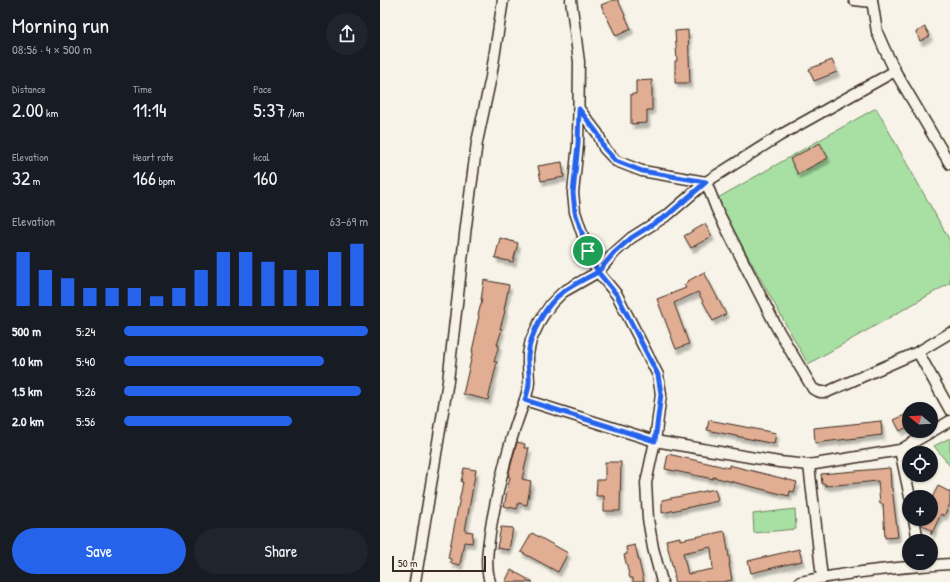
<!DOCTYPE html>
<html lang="en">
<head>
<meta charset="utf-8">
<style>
  :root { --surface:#171b24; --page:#20242c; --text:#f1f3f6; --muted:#9ea1a6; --accent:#2563eb }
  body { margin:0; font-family:"Patrick Hand",sans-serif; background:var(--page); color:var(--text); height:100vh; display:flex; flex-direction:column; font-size:15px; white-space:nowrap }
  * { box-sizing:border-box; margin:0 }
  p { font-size:13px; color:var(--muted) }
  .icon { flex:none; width:22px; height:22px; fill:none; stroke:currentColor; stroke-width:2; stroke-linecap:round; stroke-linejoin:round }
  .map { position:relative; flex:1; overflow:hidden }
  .details { display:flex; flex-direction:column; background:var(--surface); width:380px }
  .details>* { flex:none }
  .needle { width:26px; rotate:288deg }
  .fabs { position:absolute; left:522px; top:402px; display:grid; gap:8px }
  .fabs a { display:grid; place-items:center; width:36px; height:36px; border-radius:50%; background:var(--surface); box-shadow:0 1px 3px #0004; font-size:20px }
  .scale { position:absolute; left:12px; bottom:10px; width:94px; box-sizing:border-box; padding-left:4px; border:2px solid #3b2a1e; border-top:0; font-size:11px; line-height:14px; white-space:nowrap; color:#3b2a1e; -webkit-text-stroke:3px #f7f3e8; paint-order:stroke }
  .pin { position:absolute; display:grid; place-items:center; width:34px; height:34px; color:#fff; margin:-17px; border:2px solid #fff; border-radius:50%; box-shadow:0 1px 4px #0007 }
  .round { display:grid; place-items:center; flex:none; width:42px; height:42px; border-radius:21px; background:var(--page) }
  .headline { display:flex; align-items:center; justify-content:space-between; height:68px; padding:0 12px }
  h1 { font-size:22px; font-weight:600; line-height:30px }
  .figures { display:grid; grid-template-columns:repeat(3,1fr); gap:6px; height:68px; padding:4px 12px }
  .figures div { display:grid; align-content:center }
  .figures b { font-size:20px; font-weight:600 }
  .figures small { font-size:11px; font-weight:400 }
  .figures p { font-size:11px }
  .chart { height:112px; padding:8px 12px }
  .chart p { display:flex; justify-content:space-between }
  .chart svg { width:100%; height:72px; margin-top:4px; stroke:var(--accent); stroke-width:6 }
  .primary-button { display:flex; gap:8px; margin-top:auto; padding:8px 12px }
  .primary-button a { flex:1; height:46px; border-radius:24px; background:var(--accent); color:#fff; font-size:16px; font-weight:600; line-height:46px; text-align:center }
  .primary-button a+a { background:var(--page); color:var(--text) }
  ul { padding:0 12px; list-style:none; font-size:13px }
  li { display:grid; grid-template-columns:64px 48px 1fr; align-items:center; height:30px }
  li i { height:10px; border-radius:5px; background:var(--accent) }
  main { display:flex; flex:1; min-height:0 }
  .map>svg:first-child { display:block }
</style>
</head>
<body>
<main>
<section class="details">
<div class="headline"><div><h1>Morning run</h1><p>08:56 · 4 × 500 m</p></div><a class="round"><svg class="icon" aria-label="share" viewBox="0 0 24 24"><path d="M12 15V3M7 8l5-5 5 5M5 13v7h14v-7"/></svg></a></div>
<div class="figures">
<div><p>Distance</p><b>2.00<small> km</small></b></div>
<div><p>Time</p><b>11:14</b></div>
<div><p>Pace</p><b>5:37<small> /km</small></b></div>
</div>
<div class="figures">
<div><p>Elevation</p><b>32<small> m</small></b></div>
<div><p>Heart rate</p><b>166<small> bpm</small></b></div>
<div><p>kcal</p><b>160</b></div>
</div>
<div class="chart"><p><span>Elevation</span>63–69 m</p>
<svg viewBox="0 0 160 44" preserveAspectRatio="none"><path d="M5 44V11M15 44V22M25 44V27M35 44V33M45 44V33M55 44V33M65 44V38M75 44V33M85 44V22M95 44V11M105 44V11M115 44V17M125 44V22M135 44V22M145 44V11M155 44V6"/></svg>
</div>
<ul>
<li><b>500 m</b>5:24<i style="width:100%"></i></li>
<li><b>1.0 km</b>5:40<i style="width:82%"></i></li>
<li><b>1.5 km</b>5:26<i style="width:97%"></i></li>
<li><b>2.0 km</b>5:56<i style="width:69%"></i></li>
</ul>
<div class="primary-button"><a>Save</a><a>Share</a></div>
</section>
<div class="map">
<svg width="570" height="582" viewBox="0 0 570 582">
  <defs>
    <filter id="shadow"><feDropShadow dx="2.5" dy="4.5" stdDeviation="1" flood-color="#0004"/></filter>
  </defs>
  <rect width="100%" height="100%" fill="#f7f3e8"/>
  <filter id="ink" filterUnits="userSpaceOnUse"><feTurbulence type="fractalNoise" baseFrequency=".025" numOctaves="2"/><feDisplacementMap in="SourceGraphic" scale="8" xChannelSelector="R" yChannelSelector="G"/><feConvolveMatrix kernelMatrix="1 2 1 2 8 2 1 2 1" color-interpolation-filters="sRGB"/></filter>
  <g filter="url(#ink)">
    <!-- green -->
    <g fill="#a8e0a4" stroke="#728561">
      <path d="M496,108l74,133v42l-142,81 -92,-165z"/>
      <path d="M570,438v28l-16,-20z"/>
      <path d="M415,509l1,20 -42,4 -1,-19z"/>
    </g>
    <!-- building -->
    <g fill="#e1ae93" stroke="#3b2a1e" fill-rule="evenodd" filter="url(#shadow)">
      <path d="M233,0h5l13,29 -15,7 -15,-31z"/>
      <path d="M545,27l5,9 -10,5 -4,-9z"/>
      <path d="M308,30l2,53h-15v-22h2l-2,-30z"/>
      <path d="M452,60l5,12 -23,9 -5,-12z"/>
      <path d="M272,80v30h-5v13l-16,1v-30h5v-13z"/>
      <path d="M440,143l8,15 -30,16 -8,-15z"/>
      <path d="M182,162l2,15 -23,4 -3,-15z"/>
      <path d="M325,224l7,12 -21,12 -7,-12z"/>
      <path d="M120,238l18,5 -5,19 -18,-4z"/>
      <path d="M324,272l22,42 -13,7 -15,-29 -24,11 15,41 -13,5 -19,-50 29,-11 -2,-3 4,-4z"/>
      <path d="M104,280l25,5 -5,25 1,1 -5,18h2l-5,16h2l-5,17h3l-9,38 -25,-6 10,-43h-1l4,-18h-1l4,-17 -1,-1 4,-15h-1z"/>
      <path d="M529,413v13l-9,5 -6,-11z"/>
      <path d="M329,420l67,13 -2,11 -67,-14z"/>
      <path d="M501,421l1,14 -67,8 -1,-15z"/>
      <path d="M137,442l8,2 -1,4h5l-7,31 9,2 -4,24 -9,-2 -1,6 -13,-3 6,-29 -2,-1z"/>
      <path d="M288,454l61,14v-3l68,17 -3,10 -4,-1 -1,5 -76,-19v2l-48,-10z"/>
      <path d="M225,462h16l-1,49h-16v-15h-8l1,-16h8z"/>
      <path d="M84,468l12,2 -11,61 8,1 -1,11 -8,-1 -4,23 -9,-2v-4l-3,-1 15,-76h-2z"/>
      <path d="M510,468l1,20h1l6,49 -13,1 -2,-34h-3l-2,-23 -52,5v-2h-4l-1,-10z"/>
      <path d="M558,486l12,6v12l-6,12 -3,-2 -10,21v-5l-9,-5 -1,-6h10v-19z"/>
      <path d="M335,489l3,12 -56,12v-13z"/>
      <path d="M121,527l12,1 -4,22 -12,-2z"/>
      <path d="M345,531l5,33h-1l3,16 -9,2h-49v-5h1l-9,-37 14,-3v3zM331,547l2,22 -25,5 -5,-21z"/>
      <path d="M152,533l36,20 -10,19 -37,-20z"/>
      <path d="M255,545l9,37h-11v-4h-3l-6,-23 3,-1 -1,-7z"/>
      <path d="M419,549l3,12 -51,12 -3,-12z"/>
      <path d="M131,570l22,12h-28z"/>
    </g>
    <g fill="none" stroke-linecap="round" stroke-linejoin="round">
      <!-- street casing -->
      <g stroke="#3b2a1e" stroke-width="13">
        <g id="street">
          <path d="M191,0l8,62 -1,82 -5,49 2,19 13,39 10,21 19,23 41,80 3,19 -6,47 -9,42 2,36 5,29 9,34"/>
          <path d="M474,0l18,2"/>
          <path d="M492,0l5,32 7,16 11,23 55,93"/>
          <path d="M199,109l19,25 6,14 12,13 26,10 64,11 73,-46 116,-65"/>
          <path d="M570,333l-32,19 32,58"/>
          <path d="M145,400l3,-11 1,-7 -1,-18v-10l3,-14 10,-21 10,-15 12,-12 35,-20 16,-19 17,-15 38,-24 37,-32 11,28 60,118 36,61 7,3h7l91,-40"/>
          <path d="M520,450l10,47"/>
          <path d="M429,465l13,113"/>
          <path d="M534,519l4,22"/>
          <path d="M35,582l33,-201 18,-155 11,-84 14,-65 12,-77"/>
          <path d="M110,582c-6,-19 -1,-41 2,-61 8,-42 17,-81 33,-121l130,41 124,21 30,3 91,-15 50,-29"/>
          <path d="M420,582c49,-10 100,-15 150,-18"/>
        </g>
      </g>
      <!-- street -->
      <use href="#street" stroke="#f7f3e8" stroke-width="10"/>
    </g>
  </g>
  <g fill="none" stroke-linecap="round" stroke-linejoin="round" filter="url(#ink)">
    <!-- route casing -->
    <g stroke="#fff" stroke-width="8">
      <path id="route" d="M208,251l10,21c-11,6 -24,12 -35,20 -17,12 -33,42 -35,63 -1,9 2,18 1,27 0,7 -2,12 -4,18l130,41 6,-47 -3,-19 -41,-80 -19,-23 16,-19 17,-15 38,-24 37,-32 -64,-11 -26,-10 -12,-13 -6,-14 -19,-25 -1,35 -5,49 2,19 13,39"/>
    </g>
    <!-- route -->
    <use href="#route" stroke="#2563eb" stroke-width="5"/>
  </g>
</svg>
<div class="fabs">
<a><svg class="needle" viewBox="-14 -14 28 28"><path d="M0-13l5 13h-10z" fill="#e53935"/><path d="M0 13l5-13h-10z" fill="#9ea1a6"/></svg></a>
<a><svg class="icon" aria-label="locate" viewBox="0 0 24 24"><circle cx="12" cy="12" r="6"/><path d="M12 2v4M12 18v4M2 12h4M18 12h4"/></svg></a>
<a>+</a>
<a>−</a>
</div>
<div class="scale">50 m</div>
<div class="pin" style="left:208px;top:251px;background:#1e9e55"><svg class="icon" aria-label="arrive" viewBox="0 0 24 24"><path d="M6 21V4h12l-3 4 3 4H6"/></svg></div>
</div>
</main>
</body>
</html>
